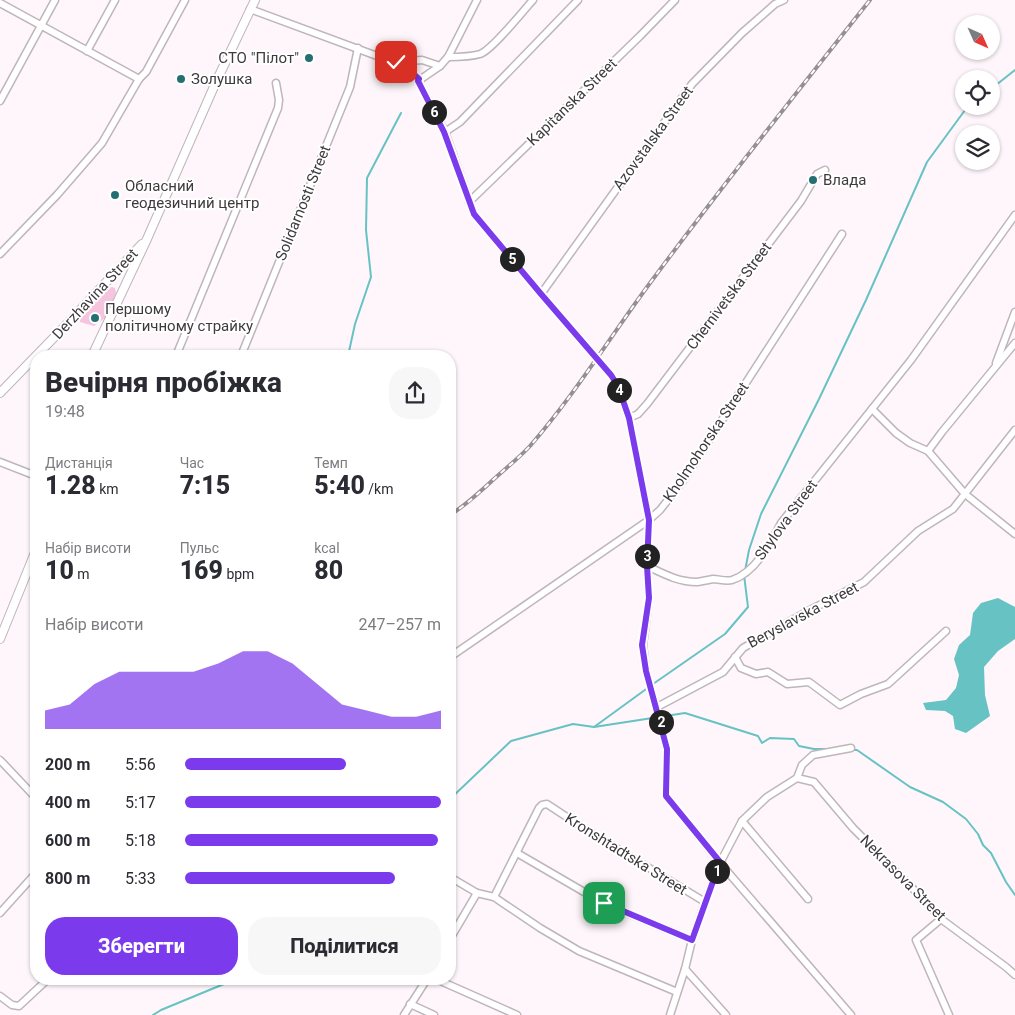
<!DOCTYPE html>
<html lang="uk">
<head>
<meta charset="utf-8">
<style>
  :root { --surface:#fff; --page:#f7f7f7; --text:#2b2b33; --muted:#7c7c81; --accent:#7c3aed }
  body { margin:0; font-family:Roboto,sans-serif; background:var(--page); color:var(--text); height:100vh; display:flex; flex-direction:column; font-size:19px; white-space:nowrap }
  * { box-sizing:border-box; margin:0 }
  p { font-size:16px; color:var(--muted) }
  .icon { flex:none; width:28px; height:28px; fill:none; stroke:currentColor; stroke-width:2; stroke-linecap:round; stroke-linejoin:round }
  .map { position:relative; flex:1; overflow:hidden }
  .side { position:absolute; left:30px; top:350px; width:426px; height:635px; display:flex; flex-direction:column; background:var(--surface); border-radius:20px; box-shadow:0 1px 4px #0004 }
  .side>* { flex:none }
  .needle { width:32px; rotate:135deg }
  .buttons { position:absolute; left:955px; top:15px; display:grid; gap:10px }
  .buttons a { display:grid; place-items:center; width:45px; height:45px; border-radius:50%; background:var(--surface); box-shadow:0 1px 4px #0004; font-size:25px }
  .pin { position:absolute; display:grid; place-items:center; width:42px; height:42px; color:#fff; margin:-21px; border-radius:10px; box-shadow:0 2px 8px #0006 }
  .km { position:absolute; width:25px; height:25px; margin:-12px; border-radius:50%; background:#222; color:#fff; font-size:14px; line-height:25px; text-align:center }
  .round { display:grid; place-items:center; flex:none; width:52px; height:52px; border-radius:20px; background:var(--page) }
  .headline { display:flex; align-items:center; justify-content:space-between; height:85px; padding:0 15px }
  h1 { font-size:28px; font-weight:800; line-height:38px }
  .figures { display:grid; grid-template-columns:repeat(3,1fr); gap:8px; height:85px; padding:5px 15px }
  .figures div { display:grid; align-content:center }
  .figures b { font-size:25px; font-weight:800 }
  .figures small { font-size:14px; font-weight:400 }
  .figures p { font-size:14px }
  .chart { height:140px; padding:10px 15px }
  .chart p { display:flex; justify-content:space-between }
  .chart svg { width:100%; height:90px; margin-top:5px; fill:var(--accent); opacity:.7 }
  .button { display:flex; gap:10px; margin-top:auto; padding:10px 15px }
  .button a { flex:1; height:58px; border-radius:20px; background:var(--accent); color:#fff; font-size:20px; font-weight:800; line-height:58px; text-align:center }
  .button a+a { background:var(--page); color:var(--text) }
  ul { padding:0 15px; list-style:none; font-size:16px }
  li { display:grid; grid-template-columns:80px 60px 1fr; align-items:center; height:38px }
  li i { height:12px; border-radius:6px; background:var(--accent) }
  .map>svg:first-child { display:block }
</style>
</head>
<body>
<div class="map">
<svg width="1015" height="1015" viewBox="0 0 1015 1015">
  <rect width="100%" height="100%" fill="#fef6fa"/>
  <!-- green -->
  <path fill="#f5c4de" d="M112,287l3,1 1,5 -10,24 -12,9 -14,-4v-4l1,-2 27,-28z"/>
  <!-- water -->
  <path fill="#67c2c4" d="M998,598l17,9v32l-17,12 -14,16 1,28 5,21 -24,17 -11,-4 -2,-13 -8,-5 -19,-1 -3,-7 23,-3 10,-12 3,-13 -5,-16 5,-14 11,-10 3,-22 8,-10z"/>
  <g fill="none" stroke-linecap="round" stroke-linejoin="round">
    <!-- stream -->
    <g stroke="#67c2c4" stroke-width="2">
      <path d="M991,89l24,-19"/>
      <path d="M348,356l7,-32 16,-47 -5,-47 1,-52 34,-65"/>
      <path d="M745,571l4,-21 12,-36 58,-115 47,-99 61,-138 41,-56"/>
      <path d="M653,684l72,-50 23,-27 -4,-32"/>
      <path d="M594,727l55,-40"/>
      <path d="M853,750h4l53,37 33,15 23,17 12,15 5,11 8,8 15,29 9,13"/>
      <path d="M450,799l61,-58 62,-17 21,3 91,-14 73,23 4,7 8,-5 24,1 5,7 15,3h14"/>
      <path d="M153,1015l8,-5 75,-31"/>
    </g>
    <!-- minor casing -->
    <g stroke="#bfb5ba" stroke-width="9">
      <g id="minor">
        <path d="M0,3l139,76"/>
        <path d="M250,9l146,54 12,6 11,10 -1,2 27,51 29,82 67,80 70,81 7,12 11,31 20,102 -2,46 2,32 -6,47 3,26 21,78 -1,47 54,67 131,152"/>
        <path d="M87,51l28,-51"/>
        <path d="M448,57c10,0 22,0 32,-3 12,-4 43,-43 53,-54"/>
        <path d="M398,62l24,-2 18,6"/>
        <path d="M418,81l22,-15 8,-9 29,-57"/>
        <path d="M0,101l55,-101"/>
        <path d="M445,132l15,-10 118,-122"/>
        <path d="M469,202l171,-166 35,-36"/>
        <path d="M0,254l57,-59 45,-52 37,-64 7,-7 39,-72"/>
        <path d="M541,294l151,-210 50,-51 33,-29 9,-4"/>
        <path d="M176,356l102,-248 1,-8 -3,-17"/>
        <path d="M241,356l109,-269 8,-39"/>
        <path d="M996,363l19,-51"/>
        <path d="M872,409l24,24 14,10 18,8 37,43 50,40"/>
        <path d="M629,418l9,-4 9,-10 154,-203 16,-27 8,-4"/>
        <path d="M928,451l14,-19 73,-89"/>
        <path d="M0,462l36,14"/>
        <path d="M647,566c17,8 31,16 50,16 6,-1 11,-2 16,-3 6,0 13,3 19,1 23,-7 39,-37 49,-57l130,-163 104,-145"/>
        <path d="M450,657l199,-137 11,-10 22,-28 160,-248"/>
        <path d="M735,657l6,11 15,6 12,-2 19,12 22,-2 31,23 21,-11 27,-10 58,-53"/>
        <path d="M657,707l66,-35 20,-24 67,-38 54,-28 54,-51 35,-22 62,-79"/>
        <path d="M0,760l36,38"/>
        <path d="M797,778l17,4 39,46 73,74 15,17 65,48 9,8"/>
        <path d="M742,821l66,78"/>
        <path d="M517,853l86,50 89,37"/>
        <path d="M450,877l27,16 17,4 46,31 39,23 98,41"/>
        <path d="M494,897l45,-89 3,-3 5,-1 38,25 120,73"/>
        <path d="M0,913l36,-40"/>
        <path d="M941,919l-25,21 33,75"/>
        <path d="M450,939l27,-46"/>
        <path d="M685,969l41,46"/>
        <path d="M436,979l81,36"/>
        <path d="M0,996l12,9 7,1 29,-27"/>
        <path d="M410,1004l24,11"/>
        <path d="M404,1015l23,-36"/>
        <path d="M670,1015l15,-46 7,-29 13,-38 15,-39 22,-42 25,-24 30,-19 5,-13 11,-10 38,-7"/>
      </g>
    </g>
    <!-- major casing -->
    <g stroke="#bfb5ba" stroke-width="10">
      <g id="major">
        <path d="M92,356l55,-117 69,-157 39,-82"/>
        <path d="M0,393l67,-69 75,-80"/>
        <path d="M0,639l36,-89"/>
      </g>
    </g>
    <!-- minor -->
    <use href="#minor" stroke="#fff" stroke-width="6"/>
    <!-- major -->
    <use href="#major" stroke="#fff" stroke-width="8"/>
    <!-- rail casing -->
    <g stroke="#958f92" stroke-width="4">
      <path id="rail" d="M450,515c16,-10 30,-23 44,-36 12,-11 25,-21 36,-33 47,-54 83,-114 126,-171 69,-93 142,-184 214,-275"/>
    </g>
    <!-- rail -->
    <use href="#rail" stroke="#fff" stroke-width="2" stroke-dasharray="5.5" stroke-linecap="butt"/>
  </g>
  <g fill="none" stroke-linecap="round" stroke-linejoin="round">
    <!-- route casing -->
    <g stroke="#fff" stroke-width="10">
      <path id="route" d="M396,62l12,7 11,10 -1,2 26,51 30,82 67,80 70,81 7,11 11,32 20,102 -2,46 2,32 -7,47 4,26 21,78 -1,44v3l54,66 -28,78 -88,-37"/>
    </g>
    <!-- route -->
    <use href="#route" stroke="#7c3aed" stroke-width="6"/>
  </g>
  <!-- markers -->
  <g fill="#236f71" stroke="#fff" stroke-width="2">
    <circle cx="309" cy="58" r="5"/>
    <circle cx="181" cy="79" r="5"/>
    <circle cx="813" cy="180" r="5"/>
    <circle cx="115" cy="195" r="5"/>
    <circle cx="95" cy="318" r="5"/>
  </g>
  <g text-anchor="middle" stroke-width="4" stroke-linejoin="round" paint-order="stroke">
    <!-- poi labels -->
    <g font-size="15" fill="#3f3a3c" stroke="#fff" text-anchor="start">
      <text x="299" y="63" text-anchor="end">СТО "Пілот"</text>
      <text x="191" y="84">Золушка</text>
      <text x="823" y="185">Влада</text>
      <text x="125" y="191">Обласний<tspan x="125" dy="17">геодезичний центр</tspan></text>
      <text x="105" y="314">Першому<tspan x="105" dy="17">політичному страйку</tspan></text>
    </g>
    <!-- street labels -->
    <g font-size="15" fill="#3f3a3c" stroke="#fff">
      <text transform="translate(572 102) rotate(-44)" y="5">Kapitanska Street</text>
      <text transform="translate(653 138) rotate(-54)" y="5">Azovstalska Street</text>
      <text transform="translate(303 203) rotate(-68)" y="5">Solidarnosti Street</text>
      <text transform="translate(95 294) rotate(-47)" y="5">Derzhavina Street</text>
      <text transform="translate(729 296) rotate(-53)" y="5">Chernivetska Street</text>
      <text transform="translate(706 442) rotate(-56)" y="5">Kholmohorska Street</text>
      <text transform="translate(786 520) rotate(-54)" y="5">Shylova Street</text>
      <text transform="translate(803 615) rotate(-28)" y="5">Beryslavska Street</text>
      <text transform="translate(626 854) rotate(32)" y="5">Kronshtadtska Street</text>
      <text transform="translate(903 878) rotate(45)" y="5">Nekrasova Street</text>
    </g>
  </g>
</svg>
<div class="buttons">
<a><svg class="needle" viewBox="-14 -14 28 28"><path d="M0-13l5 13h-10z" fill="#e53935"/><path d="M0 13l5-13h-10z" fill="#7c7c81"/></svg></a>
<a><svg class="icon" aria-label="locate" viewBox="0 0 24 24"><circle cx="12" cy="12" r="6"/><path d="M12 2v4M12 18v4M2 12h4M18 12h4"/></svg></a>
<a><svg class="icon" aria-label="layers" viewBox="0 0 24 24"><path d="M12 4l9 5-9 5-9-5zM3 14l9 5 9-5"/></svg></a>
</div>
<div class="pin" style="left:604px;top:903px;background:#1e9e55"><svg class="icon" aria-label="arrive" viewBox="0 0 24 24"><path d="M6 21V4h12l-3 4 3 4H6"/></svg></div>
<div class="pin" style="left:396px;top:62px;background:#d93025"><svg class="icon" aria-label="check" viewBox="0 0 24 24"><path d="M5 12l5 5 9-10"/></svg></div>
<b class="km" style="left:717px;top:871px">1</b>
<b class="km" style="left:661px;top:722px">2</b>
<b class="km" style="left:647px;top:556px">3</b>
<b class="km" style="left:619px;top:390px">4</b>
<b class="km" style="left:512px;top:259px">5</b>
<b class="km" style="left:434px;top:112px">6</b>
<section class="side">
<div class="headline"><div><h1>Вечірня пробіжка</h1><p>19:48</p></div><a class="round"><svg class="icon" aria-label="share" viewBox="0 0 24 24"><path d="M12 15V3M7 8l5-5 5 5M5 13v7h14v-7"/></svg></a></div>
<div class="figures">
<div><p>Дистанція</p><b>1.28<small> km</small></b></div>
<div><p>Час</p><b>7:15</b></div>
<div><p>Темп</p><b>5:40<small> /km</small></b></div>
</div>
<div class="figures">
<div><p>Набір висоти</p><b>10<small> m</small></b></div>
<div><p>Пульс</p><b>169<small> bpm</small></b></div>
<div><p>kcal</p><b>80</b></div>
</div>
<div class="chart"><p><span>Набір висоти</span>247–257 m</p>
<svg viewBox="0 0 160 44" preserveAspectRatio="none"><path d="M0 44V35L10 32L20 22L30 16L40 16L50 16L60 16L70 12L80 6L90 6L100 12L110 22L120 32L130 35L140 38L150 38L160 35V44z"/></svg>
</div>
<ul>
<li><b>200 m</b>5:56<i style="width:63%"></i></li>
<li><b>400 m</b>5:17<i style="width:100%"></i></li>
<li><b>600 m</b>5:18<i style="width:99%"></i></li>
<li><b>800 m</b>5:33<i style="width:82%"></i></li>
</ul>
<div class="button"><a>Зберегти</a><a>Поділитися</a></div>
</section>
</div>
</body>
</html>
